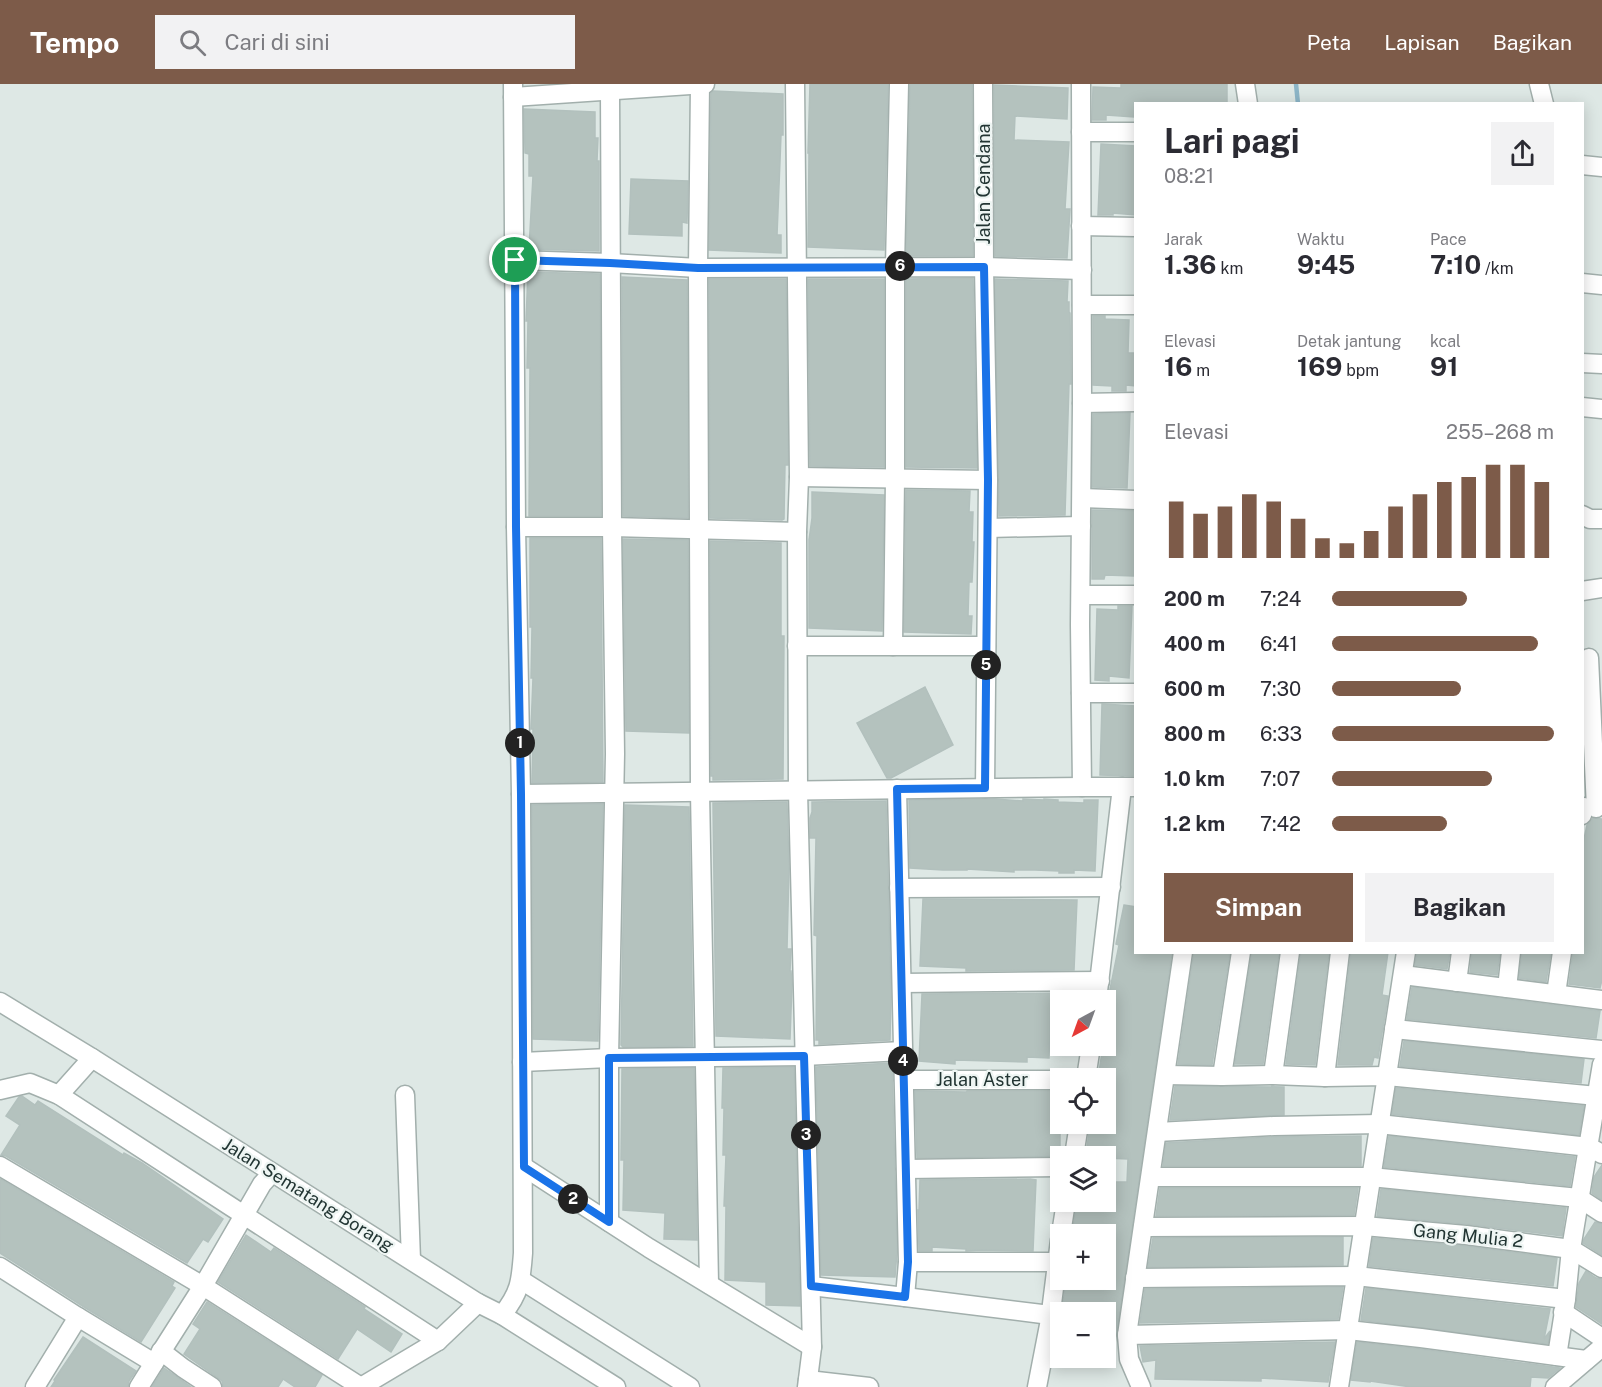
<!DOCTYPE html>
<html lang="id">
<head>
<meta charset="utf-8">
<style>
  :root { --surface:#fff; --page:#f2f2f3; --text:#2b2b33; --muted:#7c7c81; --accent:#7d5b49 }
  body { margin:0; font-family:"Public Sans",sans-serif; background:var(--page); color:var(--text); height:100vh; display:flex; flex-direction:column; font-size:22px; white-space:nowrap }
  * { box-sizing:border-box; margin:0 }
  p { font-size:20px; color:var(--muted) }
  .icon { flex:none; width:33px; height:33px; fill:none; stroke:currentColor; stroke-width:2; stroke-linecap:round; stroke-linejoin:round }
  .map { position:relative; flex:1; overflow:hidden }
  .details { position:absolute; left:1134px; top:18px; width:450px; height:852px; display:flex; flex-direction:column; background:var(--surface); border-radius:0px; box-shadow:0 3px 15px #0003 }
  .details>* { flex:none }
  .needle { width:39px; rotate:221deg }
  .controls { position:absolute; left:1050px; top:906px; display:grid; gap:12px }
  .controls a { display:grid; place-items:center; width:66px; height:66px; border-radius:0px; background:var(--surface); box-shadow:0 3px 15px #0003; font-size:30px }
  .pin { position:absolute; display:grid; place-items:center; width:51px; height:51px; color:#fff; margin:-26px; border:3px solid #fff; border-radius:50%; box-shadow:0 2px 6px #0007 }
  .km { position:absolute; width:30px; height:30px; margin:-15px; border-radius:50%; background:#222; color:#fff; font-size:16px; line-height:30px; text-align:center }
  .round { display:grid; place-items:center; flex:none; width:63px; height:63px; border-radius:0px; background:var(--page) }
  .head { display:flex; align-items:center; justify-content:space-between; height:102px; padding:0 30px }
  h1 { font-size:33px; font-weight:700; line-height:45px }
  .stats { display:grid; grid-template-columns:repeat(3,1fr); gap:9px; height:102px; padding:6px 30px }
  .stats div { display:grid; align-content:center }
  .stats b { font-size:26px; font-weight:700 }
  .stats small { font-size:16px; font-weight:400 }
  .stats p { font-size:16px }
  .chart { height:168px; padding:12px 30px }
  .chart p { display:flex; justify-content:space-between }
  .chart svg { width:100%; height:108px; margin-top:6px; stroke:var(--accent); stroke-width:6 }
  .action { display:flex; gap:12px; margin-top:auto; padding:12px 30px }
  .action a { flex:1; height:69px; border-radius:0px; background:var(--accent); color:#fff; font-size:24px; font-weight:700; line-height:69px; text-align:center }
  .action a+a { background:var(--page); color:var(--text) }
  ul { padding:0 30px; list-style:none; font-size:20px }
  li { display:grid; grid-template-columns:96px 72px 1fr; align-items:center; height:45px }
  li i { height:15px; border-radius:8px; background:var(--accent) }
  header { display:flex; align-items:center; gap:36px; box-sizing:border-box; height:84px; padding:0 30px; background:var(--accent); color:#fff }
  header strong { font-size:28px }
  nav { display:flex; gap:33px; margin-inline-start:auto; font-size:21px }
  .search { width:420px; height:54px; background:var(--page); display:flex; align-items:center; gap:15px; box-sizing:border-box; padding:0 21px; border-radius:0px; color:var(--muted); font-size:22px }
  .map>svg:first-child { display:block }
</style>
</head>
<body>
<header>
<strong>Tempo</strong>
<div class="search"><svg class="icon" aria-label="search" viewBox="0 0 24 24"><circle cx="10" cy="10" r="6"/><path d="M15 15l6 6"/></svg>Cari di sini</div>
<nav><a>Peta</a><a>Lapisan</a><a>Bagikan</a></nav>
</header>
<div class="map">
<svg width="1602" height="1303" viewBox="0 0 1602 1303">
  <rect width="100%" height="100%" fill="#dee8e5"/>
  <g fill="none" stroke-linecap="round" stroke-linejoin="round">
    <!-- stream -->
    <path stroke="#8cb5c7" stroke-width="4.5" d="M1296,0l2,20"/>
  </g>
  <!-- building -->
  <g fill="#b4c2be" stroke="#b2c0bd" stroke-width="1.5">
    <path d="M810,0h78l-4,166 -76,-3 1,-94h-1z"/>
    <path d="M910,0h62l1,172h-67z"/>
    <path d="M1121,0h106v20h-93v13l-28,-2v5h-14l1,-33 28,1z"/>
    <path d="M994,1l74,3 -1,31 -52,-3 -1,24 55,2 -4,67h5l-3,49 -72,-2z"/>
    <path d="M713,7l70,3v41h-2l-1,26 -3,74h4v18l-72,-3 2,-157z"/>
    <path d="M524,25l71,3v26h3l-1,23h2v90l-70,-2 4,-73h-4v-22l-4,-1z"/>
    <path d="M1101,60l35,2v69l-23,-2v2h-15z"/>
    <path d="M631,95l57,2 -1,42 -5,-1v14l-53,-2z"/>
    <path d="M528,188l72,2 1,242h-72l1,-148h-3l1,-47h-2z"/>
    <path d="M622,193l65,3 1,238 -65,-2z"/>
    <path d="M973,194l4,190 -71,-1v-188z"/>
    <path d="M709,195h77l2,186h-3l-1,54 -2,1 -72,-2z"/>
    <path d="M808,195h76v188l-74,-1z"/>
    <path d="M995,195l73,2 -1,21h2v10l1,1 1,71h-2l-4,131 -66,1z"/>
    <path d="M1093,232h12v3l24,1 -1,33h8v33l-10,-1v6h-14v-5l-19,-1z"/>
    <path d="M1130,329l-3,75 -35,-1 1,-73z"/>
    <path d="M906,406l64,1 -1,21h4l-1,30h2l-2,40h-3l-1,34h4l-1,18 -67,-2z"/>
    <path d="M812,408l72,3 -2,136 -73,-3v-88l3,-22z"/>
    <path d="M1092,426l44,1 -2,65 -29,-1 -1,4h-12z"/>
    <path d="M530,454h71l2,244 -71,1 1,-54h-2l2,-51h-2l1,-51h-2z"/>
    <path d="M623,455l65,1 1,193 -63,-2z"/>
    <path d="M710,457l71,2v93h3l-1,143 -70,1v-4h-2z"/>
    <path d="M1118,522h14l-3,72 -20,-2v5l-14,-1 2,-71 21,1z"/>
    <path d="M925,603l28,58 -62,33h-4l-30,-55z"/>
    <path d="M1102,620l34,2 -2,70 -34,-1z"/>
    <path d="M995,715l28,2v-2l21,1v-1l14,1v2l26,1v-3h14l-3,71 -21,-1v3h-15v-2l-24,-1h-21v2l-47,-3v1h-24l-33,-2 -1,-68z"/>
    <path d="M886,717l5,196 -1,43 -71,4v-4h-3l1,-104 -3,-1 2,-97h-6v-20l2,-6v-10z"/>
    <path d="M787,718l2,67 -2,80h4l-1,22h1l1,13 -2,55 -74,-3 -3,-233z"/>
    <path d="M603,720l-5,237 -65,-2 -1,-234z"/>
    <path d="M625,721l64,2 4,239 -70,1 -2,-2z"/>
    <path d="M1593,734l9,1v161l-2,8 -31,-4 4,-32h9v-104l5,-23z"/>
    <path d="M923,815l154,1 -3,70 -108,1v-3l-46,-2z"/>
    <path d="M1124,821l12,2v45h36l-60,413 -6,-1v-52h-44l4,-32h40v-46h-34l5,-32h29v-20h21l1,-23 -22,-1v-2l-20,-1 4,-31h16v-46h-8l5,-32h3v-22l2,-13h-2v-2l13,-64 -3,-1z"/>
    <path d="M1194,868h36l-18,113 -34,-1z"/>
    <path d="M1252,868h27l-16,112h-28z"/>
    <path d="M1301,868h28l-14,113 -29,-1z"/>
    <path d="M1351,868h37l-6,43 6,1 -10,62 -4,-1 -2,8h-34z"/>
    <path d="M1417,868h33l-3,17 -32,-4z"/>
    <path d="M1472,868h28l-3,23 -27,-3z"/>
    <path d="M1522,868h29l-5,30 -27,-4z"/>
    <path d="M1412,903l188,24 -4,27 -189,-19z"/>
    <path d="M1074,909l-1,7h-22l-2,58 -22,-1v5l-72,-2v4l-36,-3 3,-67z"/>
    <path d="M1404,957l180,18 -3,24 -181,-17z"/>
    <path d="M892,979l5,189 -2,25 -74,-2 -5,-208z"/>
    <path d="M794,983l6,239 -34,-1v-23l-41,-2 1,-74h-2l2,-51h-3l1,-47h-2l1,-40z"/>
    <path d="M694,984l3,172 -33,-1 1,-26 -42,-3 1,-50h-3l1,-91z"/>
    <path d="M1175,1002l109,1v28l-114,5z"/>
    <path d="M1396,1004l188,18 -5,29 -187,-21z"/>
    <path d="M915,1007l51,1 1,-1h93v65l-143,2z"/>
    <path d="M22,1012l13,9 3,-4 85,54 1,-2 18,10 81,56 -15,23 -5,-3 -16,24 -181,-107 -5,-1 19,-30 -14,-9 13,-19z"/>
    <path d="M1361,1052v30h-198l3,-23 108,-6z"/>
    <path d="M1389,1052l186,21 -5,29 -186,-19z"/>
    <path d="M1602,1081v35l-10,-7 2,-16z"/>
    <path d="M0,1095l174,103 -2,4 3,2 -34,54 -57,-35 -84,-54z"/>
    <path d="M1030,1095l6,1 -3,71 -53,-1 -14,1v-2l-34,-2v4h-13l-1,-41h1l1,-30z"/>
    <path d="M1160,1104h198l-4,27 -198,1z"/>
    <path d="M1381,1105l185,19 -4,28 -95,-12 -90,-8z"/>
    <path d="M1595,1138l7,2v31l-19,-12 1,-4z"/>
    <path d="M246,1151l25,17 3,-4 91,59 -1,2 38,25 -11,18 -34,-23 -19,30 -120,-77z"/>
    <path d="M1343,1153v28l-195,2 5,-29z"/>
    <path d="M1373,1154l92,8 92,12 -4,28 -184,-20z"/>
    <path d="M1586,1187l10,7 6,1v45l-26,-17 3,-24z"/>
    <path d="M1343,1203l-5,32 -198,4 5,-34z"/>
    <path d="M1366,1204l184,21 -6,30 6,-8 -2,13 -187,-24z"/>
    <path d="M207,1218l115,73 -7,12h-20l-12,-8 -5,8h-55l-1,-6 -4,-3 -34,-24 16,-25 -7,-5z"/>
    <path d="M83,1253l53,34 -7,10 -1,6h-77l4,-6 -1,-1z"/>
    <path d="M1335,1258l-7,40 -67,-4v3l-106,-2 1,-19 -13,2 -3,-16z"/>
    <path d="M1357,1258l63,7 140,19 -12,10 -17,-1 -1,10h-119l-41,-6v1l-19,-2z"/>
    <path d="M164,1284l13,9 14,10h-39z"/>
  </g>
  <g fill="none" stroke-linecap="round" stroke-linejoin="round">
    <!-- minor casing -->
    <g stroke="#a2afac" stroke-width="21">
      <g id="minor">
        <path d="M700,0l-2,184 2,524 9,492"/>
        <path d="M795,0l4,393 -2,55 1,259 14,556 -5,40"/>
        <path d="M983,0l1,183 4,213 -3,308"/>
        <path d="M1081,0l1,319 -2,222 2,162"/>
        <path d="M1245,0l3,20"/>
        <path d="M1539,0l5,20"/>
        <path d="M513,13l192,-13"/>
        <path d="M1081,48h55"/>
        <path d="M1582,81l20,2"/>
        <path d="M1081,142l55,1"/>
        <path d="M515,176l95,3 88,5 286,-1 98,3"/>
        <path d="M1582,199l20,2"/>
        <path d="M1082,221h54"/>
        <path d="M1582,279l20,1"/>
        <path d="M1082,319l54,-1"/>
        <path d="M1582,323l20,2"/>
        <path d="M799,393l189,3"/>
        <path d="M1082,414l54,2"/>
        <path d="M1582,431l8,4h12"/>
        <path d="M516,443h96l185,5"/>
        <path d="M988,444l93,-2"/>
        <path d="M1582,507l20,-3"/>
        <path d="M1081,511h55"/>
        <path d="M797,562h189"/>
        <path d="M893,562l2,-168v-212l4,-182"/>
        <path d="M1589,574l7,150"/>
        <path d="M1081,609h55"/>
        <path d="M521,710l561,-7h54"/>
        <path d="M1582,731l2,-8"/>
        <path d="M899,804l212,-1"/>
        <path d="M1403,891l199,25"/>
        <path d="M1457,898l4,-30"/>
        <path d="M902,899l198,-2"/>
        <path d="M1507,904l4,-36"/>
        <path d="M1556,910l6,-42"/>
        <path d="M1097,916l25,-213"/>
        <path d="M1394,945l208,21"/>
        <path d="M522,978l87,-4 195,-2 99,-5"/>
        <path d="M1166,991l56,1 51,-1 52,2 62,-1 210,20 5,3"/>
        <path d="M1273,991l17,-123"/>
        <path d="M1222,992l19,-124"/>
        <path d="M1325,993l15,-125"/>
        <path d="M1086,994l5,-32"/>
        <path d="M904,996h156"/>
        <path d="M0,1006l30,-7 29,12 379,246"/>
        <path d="M59,1011l33,-37"/>
        <path d="M405,1011l6,165"/>
        <path d="M1157,1048l117,-6 105,-2 210,23 13,7"/>
        <path d="M1074,1072l5,-32"/>
        <path d="M0,1082l203,120 158,101"/>
        <path d="M524,1083l125,81 163,99"/>
        <path d="M906,1085l154,-2"/>
        <path d="M1151,1093h220l208,21 23,15"/>
        <path d="M609,1138v-164l6,-304 -3,-227 -2,-437"/>
        <path d="M1143,1143l221,-1 102,9 105,14 31,19"/>
        <path d="M1061,1150l5,-32"/>
        <path d="M908,1178h149"/>
        <path d="M0,1183l78,50 76,46 49,-77 59,-102 10,-11"/>
        <path d="M1135,1194l221,-2 210,23"/>
        <path d="M521,1196l169,107"/>
        <path d="M811,1202l94,11 3,-35 -11,-473"/>
        <path d="M905,1213l145,18"/>
        <path d="M1563,1228l39,26"/>
        <path d="M502,1231c18,-22 19,-34 21,-62l-2,-459 -5,-267 -3,-443"/>
        <path d="M1127,1251l221,-5 73,8 165,22"/>
        <path d="M161,1267l22,17 29,19"/>
        <path d="M1557,1272l9,-57 5,-50 31,-185"/>
        <path d="M808,1296l61,7"/>
        <path d="M35,1303l43,-70"/>
        <path d="M139,1303l15,-24"/>
        <path d="M361,1303l77,-46 40,-38"/>
        <path d="M1037,1303l13,-67 10,-80"/>
        <path d="M1141,1303l-12,-28 -2,-24 56,-383"/>
        <path d="M1339,1303l67,-435"/>
        <path d="M1555,1303l47,-40"/>
      </g>
    </g>
    <!-- tertiary casing -->
    <g stroke="#a2afac" stroke-width="21">
      <path id="tertiary" d="M0,918l92,56 386,245 24,12 114,72"/>
    </g>
    <!-- minor -->
    <use href="#minor" stroke="#fff" stroke-width="18"/>
    <!-- tertiary -->
    <use href="#tertiary" stroke="#fff" stroke-width="18"/>
  </g>
  <g fill="none" stroke-linecap="round" stroke-linejoin="round">
    <!-- route casing -->
    <g stroke="#fff" stroke-width="12">
      <path id="route" d="M515,176l95,3 88,5 286,-1 4,213 -3,308 -88,1 11,473 -3,35 -94,-11 -7,-230 -195,2v164l-85,-55 -3,-373 -5,-267z"/>
    </g>
    <!-- route -->
    <use href="#route" stroke="#1a73e8" stroke-width="8"/>
  </g>
  <g text-anchor="middle" stroke-width="4.5" stroke-linejoin="round" paint-order="stroke">
    <!-- street labels -->
    <g font-size="18" fill="#223533" stroke="#eef5f3">
      <text transform="translate(984 100) rotate(-90)" y="6">Jalan Cendana</text>
      <text x="982" y="1002">Jalan Aster</text>
      <text transform="translate(308 1111) rotate(32)" y="6">Jalan Sematang Borang</text>
      <text transform="translate(1468 1152) rotate(6)" y="6">Gang Mulia 2</text>
    </g>
  </g>
</svg>
<div class="controls">
<a><svg class="needle" viewBox="-14 -14 28 28"><path d="M0-13l5 13h-10z" fill="#e53935"/><path d="M0 13l5-13h-10z" fill="#7c7c81"/></svg></a>
<a><svg class="icon" aria-label="locate" viewBox="0 0 24 24"><circle cx="12" cy="12" r="6"/><path d="M12 2v4M12 18v4M2 12h4M18 12h4"/></svg></a>
<a><svg class="icon" aria-label="layers" viewBox="0 0 24 24"><path d="M12 4l9 5-9 5-9-5zM3 14l9 5 9-5"/></svg></a>
<a>+</a>
<a>−</a>
</div>
<div class="pin" style="left:515px;top:176px;background:#1e9e55"><svg class="icon" aria-label="arrive" viewBox="0 0 24 24"><path d="M6 21V4h12l-3 4 3 4H6"/></svg></div>
<b class="km" style="left:520px;top:659px">1</b>
<b class="km" style="left:573px;top:1115px">2</b>
<b class="km" style="left:806px;top:1051px">3</b>
<b class="km" style="left:903px;top:977px">4</b>
<b class="km" style="left:986px;top:581px">5</b>
<b class="km" style="left:900px;top:182px">6</b>
<section class="details">
<div class="head"><div><h1>Lari pagi</h1><p>08:21</p></div><a class="round"><svg class="icon" aria-label="share" viewBox="0 0 24 24"><path d="M12 15V3M7 8l5-5 5 5M5 13v7h14v-7"/></svg></a></div>
<div class="stats">
<div><p>Jarak</p><b>1.36<small> km</small></b></div>
<div><p>Waktu</p><b>9:45</b></div>
<div><p>Pace</p><b>7:10<small> /km</small></b></div>
</div>
<div class="stats">
<div><p>Elevasi</p><b>16<small> m</small></b></div>
<div><p>Detak jantung</p><b>169<small> bpm</small></b></div>
<div><p>kcal</p><b>91</b></div>
</div>
<div class="chart"><p><span>Elevasi</span>255–268 m</p>
<svg viewBox="0 0 160 44" preserveAspectRatio="none"><path d="M5 44V21M15 44V26M25 44V23M35 44V18M45 44V21M55 44V28M65 44V36M75 44V38M85 44V33M95 44V23M105 44V18M115 44V13M125 44V11M135 44V6M145 44V6M155 44V13"/></svg>
</div>
<ul>
<li><b>200 m</b>7:24<i style="width:61%"></i></li>
<li><b>400 m</b>6:41<i style="width:93%"></i></li>
<li><b>600 m</b>7:30<i style="width:58%"></i></li>
<li><b>800 m</b>6:33<i style="width:100%"></i></li>
<li><b>1.0 km</b>7:07<i style="width:72%"></i></li>
<li><b>1.2 km</b>7:42<i style="width:52%"></i></li>
</ul>
<div class="action"><a>Simpan</a><a>Bagikan</a></div>
</section>
</div>
</body>
</html>
